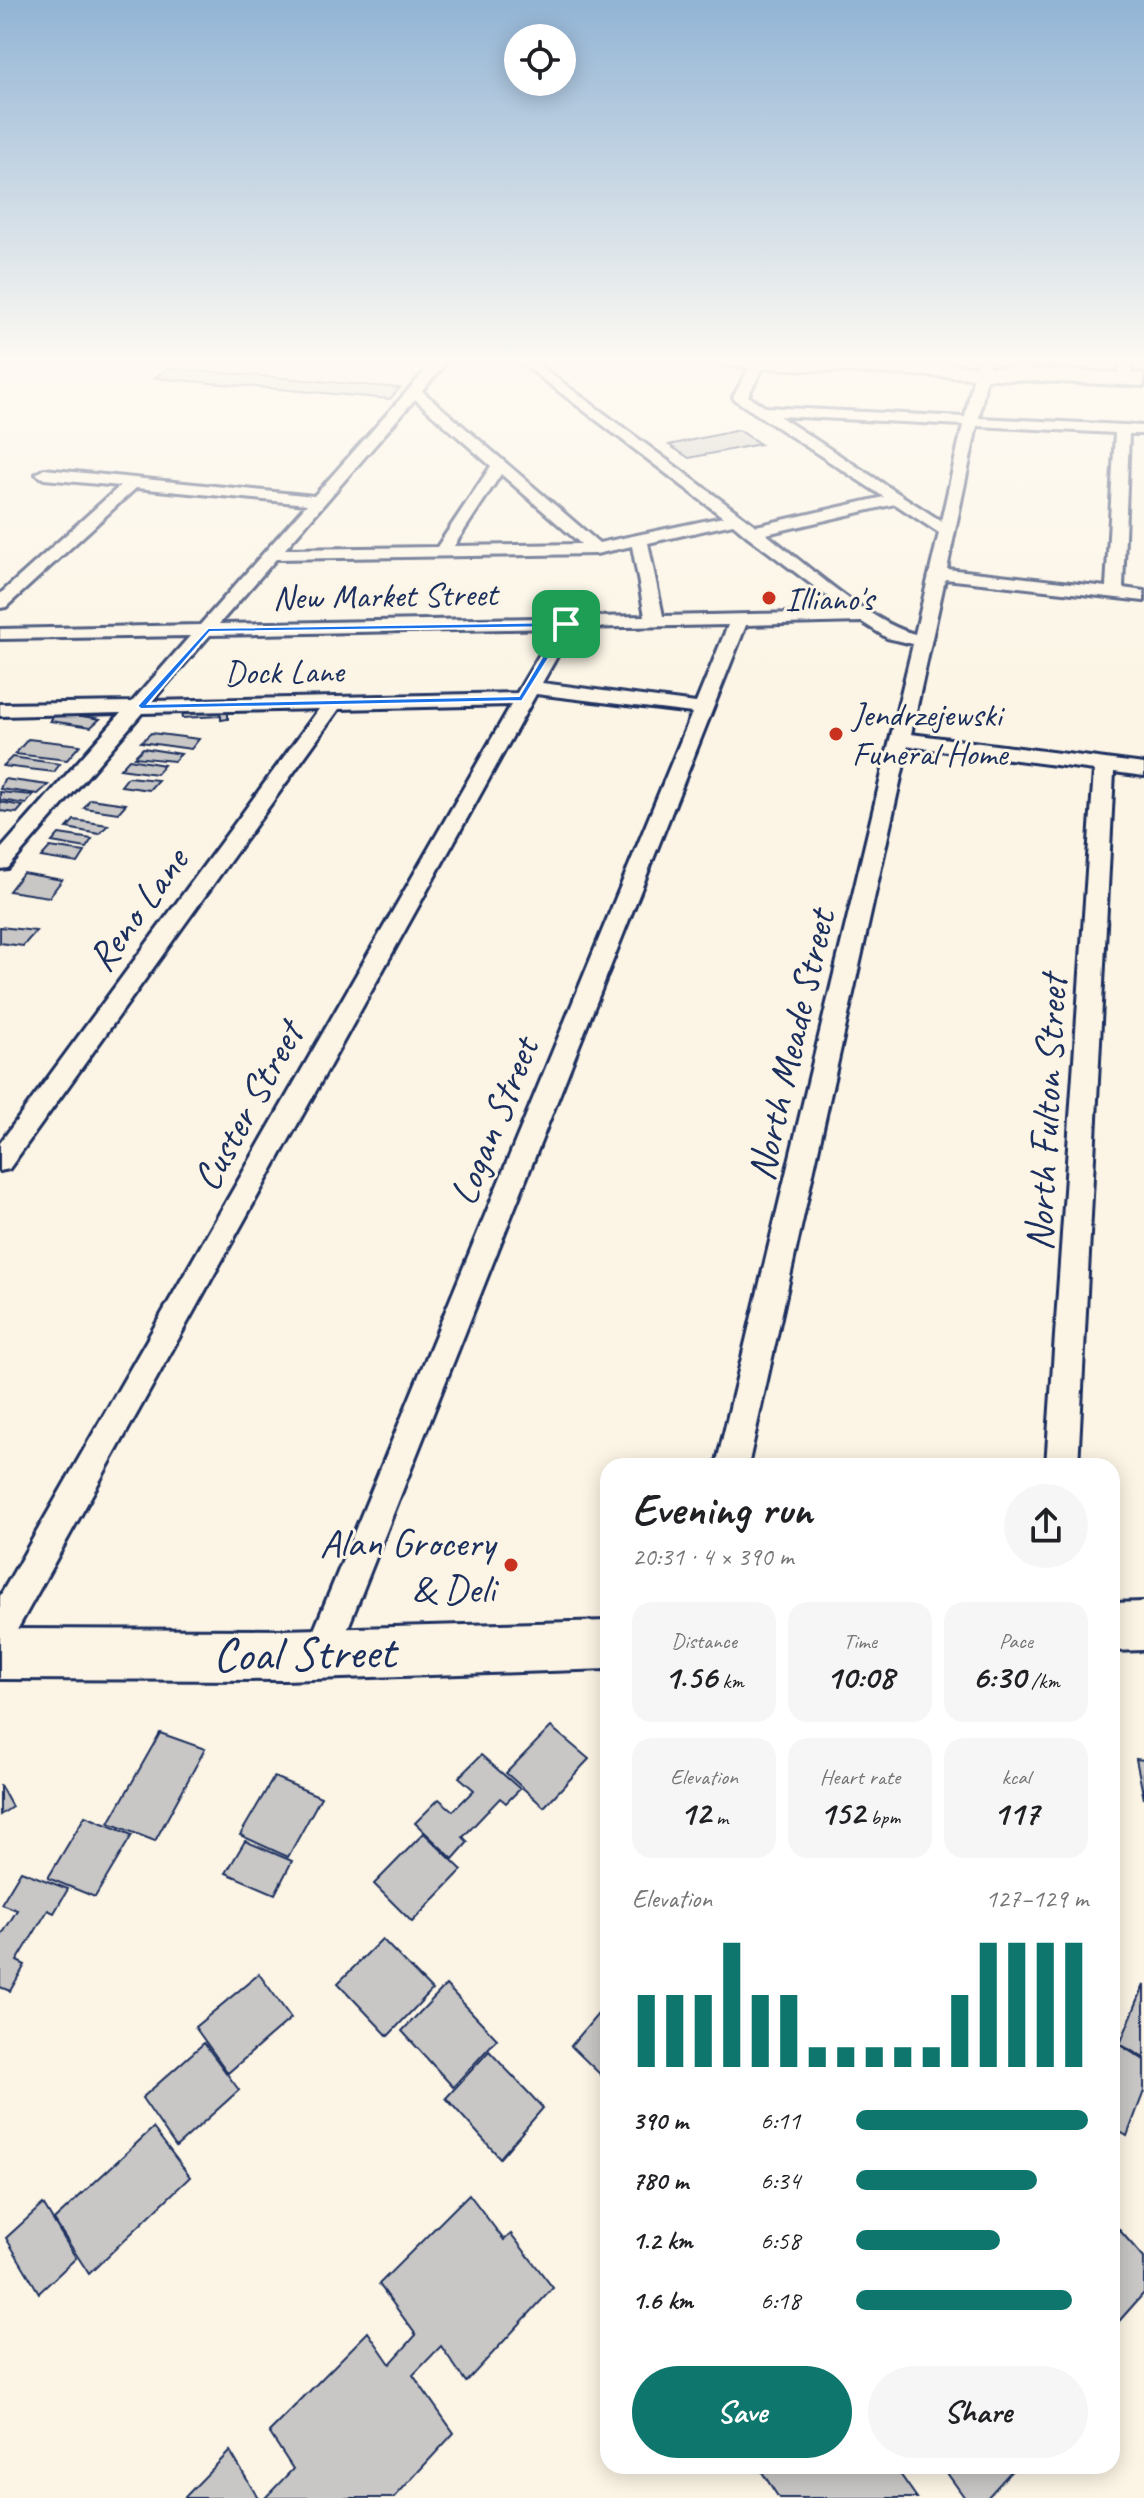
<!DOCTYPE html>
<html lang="en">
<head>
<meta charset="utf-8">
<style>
  :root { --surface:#fff; --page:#f6f6f6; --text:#202124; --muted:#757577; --accent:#0f766e }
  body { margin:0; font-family:Caveat,sans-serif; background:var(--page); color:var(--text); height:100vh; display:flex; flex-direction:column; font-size:30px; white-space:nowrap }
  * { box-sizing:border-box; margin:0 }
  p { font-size:26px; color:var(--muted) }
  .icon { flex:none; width:44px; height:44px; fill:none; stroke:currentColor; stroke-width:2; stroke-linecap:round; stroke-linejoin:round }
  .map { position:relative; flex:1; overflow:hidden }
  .drawer { position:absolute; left:600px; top:1458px; width:520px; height:1016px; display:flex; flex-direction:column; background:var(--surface); border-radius:24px; box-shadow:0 4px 20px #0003 }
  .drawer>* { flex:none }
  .buttons { position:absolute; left:504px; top:24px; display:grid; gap:16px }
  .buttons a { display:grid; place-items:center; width:72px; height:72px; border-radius:50%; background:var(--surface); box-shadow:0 4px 20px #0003; font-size:40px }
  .pin { position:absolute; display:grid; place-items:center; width:68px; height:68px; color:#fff; margin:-34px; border-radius:16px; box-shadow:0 4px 12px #0006 }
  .round { display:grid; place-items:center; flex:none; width:84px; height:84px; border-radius:42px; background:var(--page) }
  .headline { display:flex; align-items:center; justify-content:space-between; height:136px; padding:0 32px }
  h1 { font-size:44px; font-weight:800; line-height:60px }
  .metrics { display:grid; grid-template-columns:repeat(3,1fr); gap:12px; height:136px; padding:8px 32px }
  .metrics div { display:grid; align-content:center; border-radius:20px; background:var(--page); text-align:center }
  .metrics b { font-size:34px; font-weight:800 }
  .metrics small { font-size:22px; font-weight:400 }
  .metrics p { font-size:22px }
  .chart { height:224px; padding:16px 32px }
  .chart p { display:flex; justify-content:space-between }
  .chart svg { width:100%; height:144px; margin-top:8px; stroke:var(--accent); stroke-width:6 }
  .button { display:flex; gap:16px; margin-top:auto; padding:16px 32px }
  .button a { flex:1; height:92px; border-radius:48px; background:var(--accent); color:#fff; font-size:32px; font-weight:800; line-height:92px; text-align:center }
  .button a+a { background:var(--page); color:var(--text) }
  ul { padding:0 32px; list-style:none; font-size:26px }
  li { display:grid; grid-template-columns:128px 96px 1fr; align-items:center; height:60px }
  li i { height:20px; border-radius:10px; background:var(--accent) }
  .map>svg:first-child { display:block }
</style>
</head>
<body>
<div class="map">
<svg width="1144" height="2498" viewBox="0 0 1144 2498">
  <rect width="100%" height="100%" fill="#fcf5e5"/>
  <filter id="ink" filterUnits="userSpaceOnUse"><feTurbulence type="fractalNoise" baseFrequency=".0125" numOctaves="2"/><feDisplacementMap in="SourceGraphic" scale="16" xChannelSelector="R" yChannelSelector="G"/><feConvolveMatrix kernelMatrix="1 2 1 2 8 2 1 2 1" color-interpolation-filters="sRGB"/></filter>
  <g filter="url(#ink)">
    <!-- building -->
    <g fill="#c8c7c6" stroke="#1b2f5e" stroke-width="2">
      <path d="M167,368l233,20 -10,11 -235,-21z"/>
      <path d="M739,430l21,14 -71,14 -20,-13z"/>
      <path d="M228,709v10l-7,1v-4l-39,2 2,-8z"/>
      <path d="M57,712l43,7 -9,8 -41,-6z"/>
      <path d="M151,733l48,6 -8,10 -50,-7z"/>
      <path d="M28,739l52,6 -13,15 -52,-6z"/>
      <path d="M143,748l38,6 -7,7 -40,-4z"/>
      <path d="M12,757l48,7 -6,8 -51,-6z"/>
      <path d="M129,759l35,6 -8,9 -36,-5z"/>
      <path d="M128,777l30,3 -9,10 -28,-4z"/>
      <path d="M4,779l44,6 -10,9 -38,-5z"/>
      <path d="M0,792l33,3 -7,9 -26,-4z"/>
      <path d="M90,799l36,5 -8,9 -34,-5z"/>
      <path d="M0,802l23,4 -6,7 -17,-2z"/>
      <path d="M74,820l34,5 -9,9 -32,-6z"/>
      <path d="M59,834l33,5 -6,9 -34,-6z"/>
      <path d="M50,847l35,5 -7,11 -37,-6z"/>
      <path d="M23,873l39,7 -13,17 -40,-6z"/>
      <path d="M0,927l36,4 -13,15 -23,-3z"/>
      <path d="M551,1727l38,32 -45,48 -38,-34z"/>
      <path d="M160,1733l45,16 -50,92 -46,-18z"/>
      <path d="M481,1755l39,34 -14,14 -6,-5 -37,39 5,5 -15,17 -38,-36 24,-24 14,12 21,-21 -15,-13z"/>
      <path d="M1136,1759l8,1v39z"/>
      <path d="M274,1777l47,20 -33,60 -48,-22z"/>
      <path d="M0,1785l12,22 -12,8z"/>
      <path d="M85,1816l47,19 -37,62 -47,-19z"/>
      <path d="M424,1833l38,37 -50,52 -38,-38z"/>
      <path d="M245,1841l47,20 -17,33 -49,-21z"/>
      <path d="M21,1871l47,18 -14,24 -6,-3 -31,51 8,4 -15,26 -10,-4v-49l17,-28 -16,-6z"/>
      <path d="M382,1939l50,51 -44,46 -50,-53z"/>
      <path d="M259,1974l32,44 -63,55 -33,-46z"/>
      <path d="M446,1985l51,54 -44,48 -51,-56z"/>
      <path d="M1144,1985v73l-24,-14z"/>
      <path d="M608,2002v80l-37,-36z"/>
      <path d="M1112,2040l32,20v31l-17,45 -15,-9z"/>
      <path d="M204,2043l35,47 -63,57 -34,-49z"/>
      <path d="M489,2051l54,57 -43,50 -54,-60z"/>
      <path d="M153,2128l37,49 -101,97 -35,-54z"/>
      <path d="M469,2194l35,46 7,-6 42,54 -87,94 -25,-36 -28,29 41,58 -60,65h-129l28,-29 -24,-37 99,-100 22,32 26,-29 -37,-51z"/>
      <path d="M43,2204l33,54 -37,35 -33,-55z"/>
      <path d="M1115,2225l29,33v35l-32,36v-100z"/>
      <path d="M230,2451l28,47h-74z"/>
      <path d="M767,2466h135l-4,5 19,27h-138l-17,-26z"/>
      <path d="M942,2466h74l-29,32h-22z"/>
    </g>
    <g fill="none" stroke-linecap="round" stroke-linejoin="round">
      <!-- minor casing -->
      <g stroke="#1b2f5e" stroke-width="6">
        <g id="minor">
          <path d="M435,360h14l-27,31 177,152 124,-26 -205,-157h14l224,166 128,-29 -149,-97 -2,-3 21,-37 12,2 -18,34 17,11 200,10 12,-57h13l-11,58 165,8v8h-15l-6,154 21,3v10l-199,-22 -34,155 233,30v12l-30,-4 -36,694h-32l48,-696 -186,-24 -160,720h-32l197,-822 -26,-6 -25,-16 -116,3 -412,1038 -12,5 -12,-5 -5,-11 387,-939 -156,-19 -524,945 -12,4v-47l511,-891 -172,4 -330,460 -9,2v-28l319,-434 -177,4 -134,155 -8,1v-19l121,-137 -121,3v-12l132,-2 58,-66 -190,3v-10l200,-4 107,-121 -171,-16 -130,119 -6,1v-14l120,-108 -76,-7 -8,-5 8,-5 270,27zM415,399l76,67 -54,81 -152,2zM779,416l184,9 -22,96zM977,426l138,7 -9,154 -159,-18zM501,474l80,70 -127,2zM895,504l44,29 -24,101c-45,-11 -110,-71 -149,-100zM733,524l13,11 102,77 -185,4 -15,-73zM632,546l13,70 -426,8 57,-65 320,-5zM728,625l-32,78 -154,-20 31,-55zM555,628l-38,65 -365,8 58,-66z"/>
          <path d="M1120,360h13l-3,22 -12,-3z"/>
        </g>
      </g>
      <!-- secondary casing -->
      <g stroke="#1b2f5e" stroke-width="6">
        <path id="secondary" d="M717,360h124l303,14v12l-417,-20z"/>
      </g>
      <!-- primary casing -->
      <g stroke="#1b2f5e" stroke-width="6">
        <g id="primary">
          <path d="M1144,1602v48l-32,1v-48z"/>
          <path d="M608,1621v48l-324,11 -284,-1v-50l284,1z"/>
        </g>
      </g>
      <!-- minor -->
      <use href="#minor" fill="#fcf5e5" fill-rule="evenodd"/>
      <!-- secondary -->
      <use href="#secondary" fill="#fcf5e5" fill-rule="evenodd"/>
      <!-- primary -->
      <use href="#primary" fill="#fcf5e5" fill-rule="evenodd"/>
    </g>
  </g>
  <!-- sky -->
  <linearGradient id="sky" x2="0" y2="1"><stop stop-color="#92b4d5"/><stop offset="0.51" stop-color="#fefaf3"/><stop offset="1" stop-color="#fefaf3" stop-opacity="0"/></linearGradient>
  <rect width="1144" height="709" fill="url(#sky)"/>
  <!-- route -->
  <path fill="#1a73e8" stroke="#fff" stroke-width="2" fill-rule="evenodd" d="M566,622l4,2 -48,77 -381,8 -4,-3 71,-78zM560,627l-41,69 -371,8 62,-72z"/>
  <!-- markers -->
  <g fill="#c8321e" stroke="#fcf5e5" stroke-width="3">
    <circle cx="769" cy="598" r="8"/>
    <circle cx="836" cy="734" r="8"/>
    <circle cx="511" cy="1565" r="8"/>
  </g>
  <g text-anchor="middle" stroke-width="6" stroke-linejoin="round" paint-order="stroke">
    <!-- far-street labels -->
    <g font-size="34" fill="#1b2f5e" stroke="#fcf5e5">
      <text transform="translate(385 595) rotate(-1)" y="12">New Market Street</text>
      <text transform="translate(284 671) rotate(-1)" y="12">Dock Lane</text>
    </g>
    <!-- far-poi labels -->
    <g font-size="34" fill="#1b2f5e" stroke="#fcf5e5" text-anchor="start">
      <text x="785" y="610">Illiano's</text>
      <text x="852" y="726">Jendrzejewski<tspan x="852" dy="39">Funeral Home</tspan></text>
    </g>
    <!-- street labels -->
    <g font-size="40" fill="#1b2f5e" stroke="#fcf5e5">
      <text transform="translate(137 909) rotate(-54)" y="14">Reno Lane</text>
      <text transform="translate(790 1045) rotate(-77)" y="14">North Meade Street</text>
      <text transform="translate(247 1106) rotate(-61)" y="14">Custer Street</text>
      <text transform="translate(1045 1113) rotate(-87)" y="14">North Fulton Street</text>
      <text transform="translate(493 1121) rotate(-68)" y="14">Logan Street</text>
    </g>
    <!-- poi labels -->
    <g font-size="40" fill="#1b2f5e" stroke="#fcf5e5" text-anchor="end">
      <text x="495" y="1556">Alan Grocery<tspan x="495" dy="46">&amp; Deli</tspan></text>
    </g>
    <!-- near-street labels -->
    <g font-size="48" fill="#1b2f5e" stroke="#fcf5e5">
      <text transform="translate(304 1652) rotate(-1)" y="17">Coal Street</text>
    </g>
  </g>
</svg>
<div class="buttons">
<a><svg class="icon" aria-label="locate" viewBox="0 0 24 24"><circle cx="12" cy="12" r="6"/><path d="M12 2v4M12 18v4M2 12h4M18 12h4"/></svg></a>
</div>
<div class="pin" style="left:566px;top:624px;background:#1e9e55"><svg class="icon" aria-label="arrive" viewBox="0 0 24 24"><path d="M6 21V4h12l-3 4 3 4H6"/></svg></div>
<section class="drawer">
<div class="headline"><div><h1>Evening run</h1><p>20:31 · 4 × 390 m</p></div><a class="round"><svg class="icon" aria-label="share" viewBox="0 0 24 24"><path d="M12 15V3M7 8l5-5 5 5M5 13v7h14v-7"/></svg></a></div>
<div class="metrics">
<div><p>Distance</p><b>1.56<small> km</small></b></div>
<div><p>Time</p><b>10:08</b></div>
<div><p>Pace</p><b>6:30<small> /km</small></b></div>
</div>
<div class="metrics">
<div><p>Elevation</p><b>12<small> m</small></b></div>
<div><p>Heart rate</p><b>152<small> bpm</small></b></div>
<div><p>kcal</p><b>117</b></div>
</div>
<div class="chart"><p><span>Elevation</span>127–129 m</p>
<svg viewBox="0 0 160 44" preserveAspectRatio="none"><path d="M5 44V22M15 44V22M25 44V22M35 44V6M45 44V22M55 44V22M65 44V38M75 44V38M85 44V38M95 44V38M105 44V38M115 44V22M125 44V6M135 44V6M145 44V6M155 44V6"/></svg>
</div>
<ul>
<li><b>390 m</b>6:11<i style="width:100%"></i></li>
<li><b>780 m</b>6:34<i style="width:78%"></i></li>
<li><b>1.2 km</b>6:58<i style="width:62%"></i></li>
<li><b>1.6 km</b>6:18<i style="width:93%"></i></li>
</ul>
<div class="button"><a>Save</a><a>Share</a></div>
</section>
</div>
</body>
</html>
